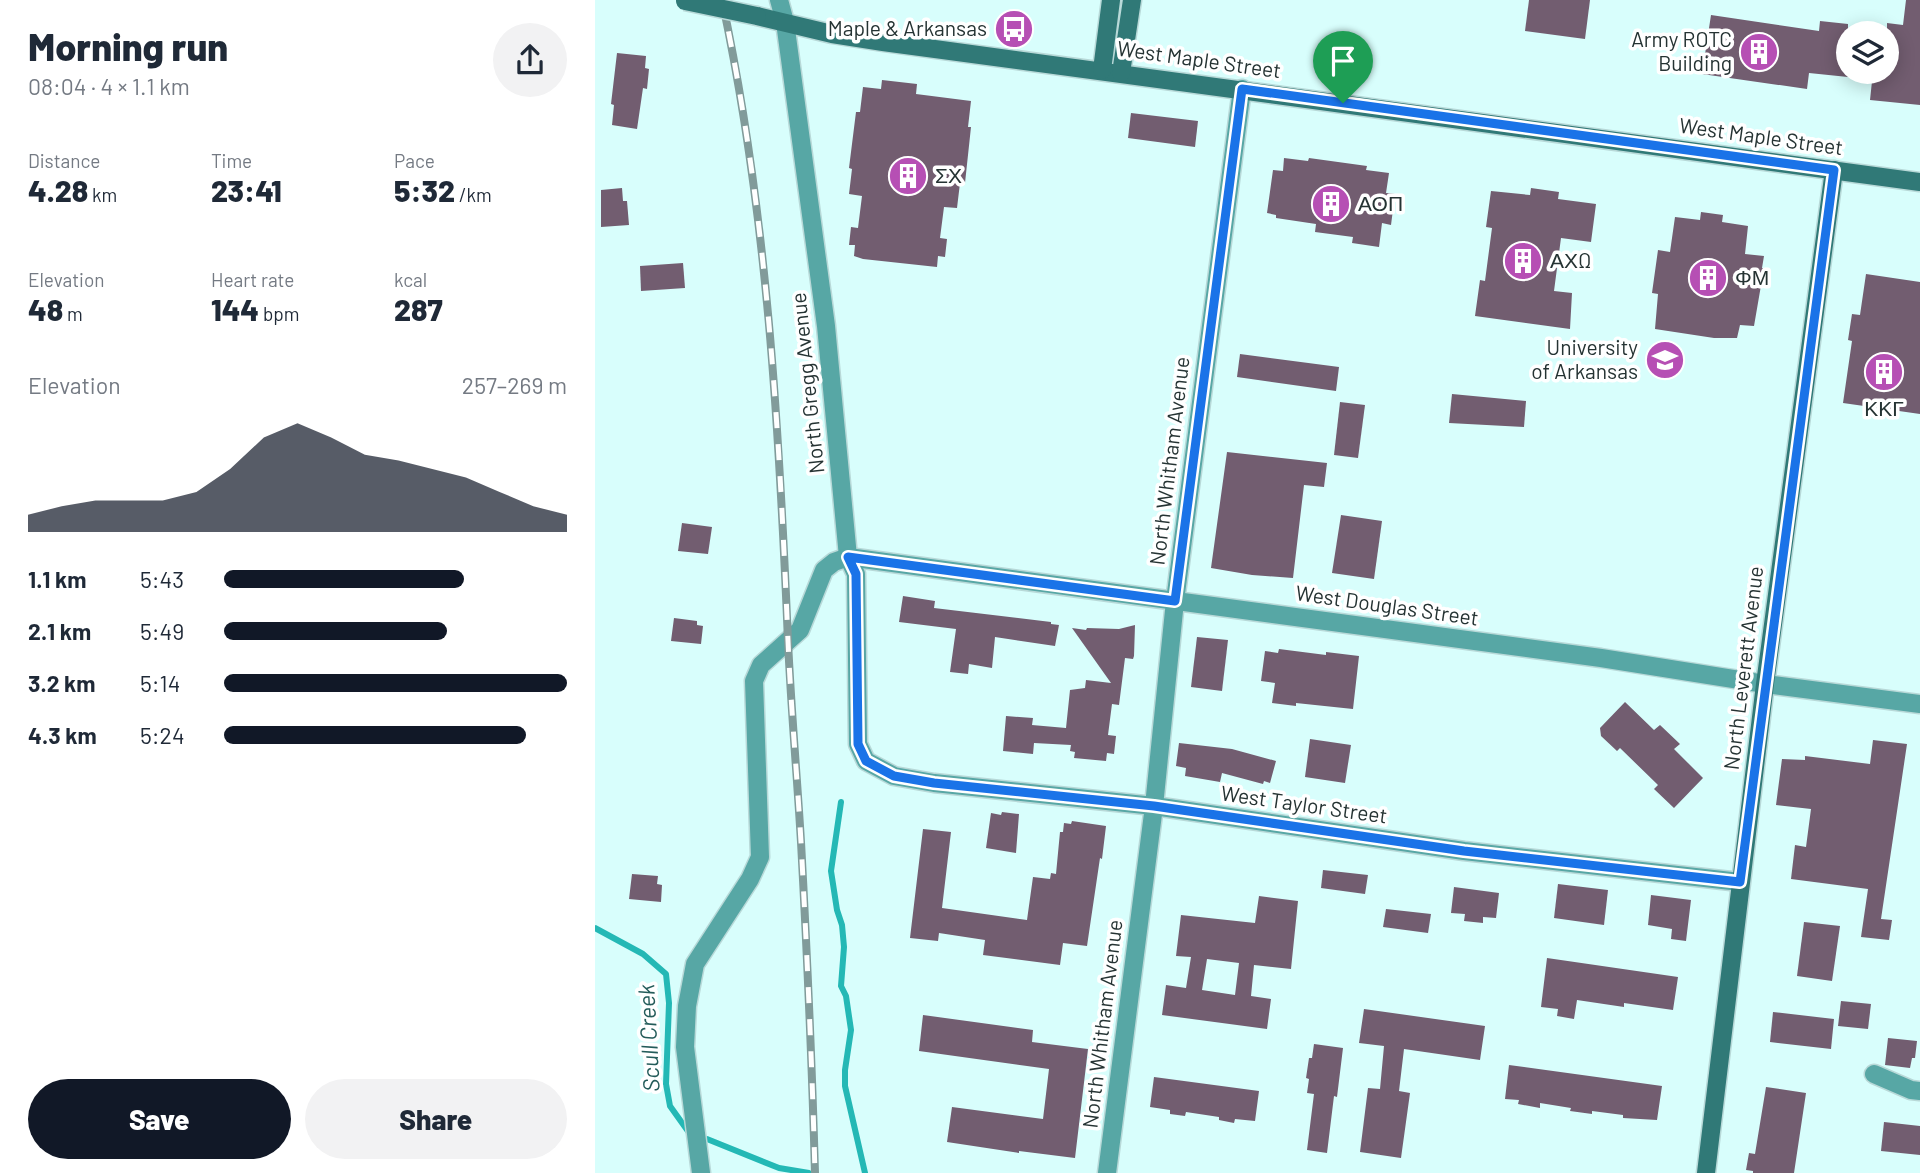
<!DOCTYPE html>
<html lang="en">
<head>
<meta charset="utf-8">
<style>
  :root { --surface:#fff; --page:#f2f2f3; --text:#1f2937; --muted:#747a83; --accent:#111827 }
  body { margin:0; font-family:Barlow,sans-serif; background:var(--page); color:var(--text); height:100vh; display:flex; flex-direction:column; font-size:26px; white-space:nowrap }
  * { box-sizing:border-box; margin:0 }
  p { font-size:23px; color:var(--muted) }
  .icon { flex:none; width:38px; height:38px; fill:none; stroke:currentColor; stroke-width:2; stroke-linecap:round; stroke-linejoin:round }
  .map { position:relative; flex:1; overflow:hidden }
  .panel { display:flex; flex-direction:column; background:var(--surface); width:595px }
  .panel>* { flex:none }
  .tools { position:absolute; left:1241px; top:21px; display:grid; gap:14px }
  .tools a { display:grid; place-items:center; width:63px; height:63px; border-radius:50%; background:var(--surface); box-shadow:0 4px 18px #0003; font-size:35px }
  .pin { position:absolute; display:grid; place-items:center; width:60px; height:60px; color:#fff; margin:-72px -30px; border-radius:50% 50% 50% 0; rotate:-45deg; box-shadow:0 0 7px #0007 }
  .pin .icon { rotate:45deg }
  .round { display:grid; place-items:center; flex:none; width:74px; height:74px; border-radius:37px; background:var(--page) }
  .headline { display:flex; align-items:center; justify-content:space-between; height:119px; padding:0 28px }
  h1 { font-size:38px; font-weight:800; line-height:52px }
  .metrics { display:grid; grid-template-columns:repeat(3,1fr); gap:10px; height:119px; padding:7px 28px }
  .metrics div { display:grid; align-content:center }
  .metrics b { font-size:30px; font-weight:800 }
  .metrics small { font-size:19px; font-weight:400 }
  .metrics p { font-size:19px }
  .chart { height:196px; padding:14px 28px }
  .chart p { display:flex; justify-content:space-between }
  .chart svg { width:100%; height:126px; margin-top:7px; fill:var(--accent); opacity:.7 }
  .button { display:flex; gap:14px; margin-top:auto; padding:14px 28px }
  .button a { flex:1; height:80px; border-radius:42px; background:var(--accent); color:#fff; font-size:28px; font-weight:800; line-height:80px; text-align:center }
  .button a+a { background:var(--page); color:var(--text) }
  ul { padding:0 28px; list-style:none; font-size:23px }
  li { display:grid; grid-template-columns:112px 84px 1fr; align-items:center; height:52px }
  li i { height:18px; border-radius:9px; background:var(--accent) }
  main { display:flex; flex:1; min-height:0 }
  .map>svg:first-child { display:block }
</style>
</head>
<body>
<main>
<section class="panel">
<div class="headline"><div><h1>Morning run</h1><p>08:04 · 4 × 1.1 km</p></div><a class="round"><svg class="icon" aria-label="share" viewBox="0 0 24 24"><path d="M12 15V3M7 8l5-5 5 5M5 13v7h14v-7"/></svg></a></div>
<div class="metrics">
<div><p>Distance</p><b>4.28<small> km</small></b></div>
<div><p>Time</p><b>23:41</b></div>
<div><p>Pace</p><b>5:32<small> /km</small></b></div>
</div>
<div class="metrics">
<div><p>Elevation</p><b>48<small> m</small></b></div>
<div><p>Heart rate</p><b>144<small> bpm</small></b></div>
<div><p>kcal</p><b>287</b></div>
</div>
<div class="chart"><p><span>Elevation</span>257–269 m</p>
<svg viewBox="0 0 160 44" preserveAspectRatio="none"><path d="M0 44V38L10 35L20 33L30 33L40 33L50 30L60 22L70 11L80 6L90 11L100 17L110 19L120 22L130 25L140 30L150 35L160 38V44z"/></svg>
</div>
<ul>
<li><b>1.1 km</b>5:43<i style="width:70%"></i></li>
<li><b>2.1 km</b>5:49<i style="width:65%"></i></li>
<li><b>3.2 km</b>5:14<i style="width:100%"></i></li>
<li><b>4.3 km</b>5:24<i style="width:88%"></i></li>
</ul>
<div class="button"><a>Save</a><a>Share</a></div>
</section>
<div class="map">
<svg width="1325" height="1173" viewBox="0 0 1325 1173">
  <rect width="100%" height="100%" fill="#d8fefc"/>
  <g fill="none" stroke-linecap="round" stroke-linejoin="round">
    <!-- stream -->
    <g stroke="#24b8b5" stroke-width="6">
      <path d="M246,802l-10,69 6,39 5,15 2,22 -3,39 5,10 5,34 -6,40v16l20,87"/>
      <path d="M0,928l48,26 23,20 3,29 -3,81 4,22 20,28"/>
      <path d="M112,1139l72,29 30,5"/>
    </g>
  </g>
  <!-- building -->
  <g fill="#725d70" fill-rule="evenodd">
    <path d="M934,0h61l-5,39 -60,-8z"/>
    <path d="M1311,0h14v105l-50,-5 3,-28h14v-49l16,2z"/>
    <path d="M1116,15l108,16 1,-10 28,3v53l-39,-4 -2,16 -105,-15z"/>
    <path d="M22,53l29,3 -1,12 4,1 -2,20 -4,-1 -6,41 -25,-4 2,-20 -3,-1z"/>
    <path d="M287,80l35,4 -1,10 55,7 -3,26h3l-6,56h-5l-3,25 -13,-1 -4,31 7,1 -2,18 -7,-1 -1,11 -74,-8 -9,-3 1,-11h-6l2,-18 7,1 4,-32 -13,-2 3,-25 -3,-1 7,-56h4l3,-25 18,2z"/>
    <path d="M536,113l67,8 -3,26 -67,-9z"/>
    <path d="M689,158l24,3 1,-3 58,8 -1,4 23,3 -3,20 9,1 -4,31 -9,-2 -3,24 -27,-4 1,-6 -38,-5 1,-8 -40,-6v-3l-9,-2 6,-43 10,1z"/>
    <path d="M27,188l1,13h4l2,24 -28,2v-37z"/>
    <path d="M936,188l28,4 -1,7 38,5 -5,38 -30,-4 -7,53 18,2 -2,36 -95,-13 5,-36 5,1 7,-53 -6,-1 5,-36 39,4z"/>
    <path d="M1106,212l22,3 -1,7 26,4 -3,28 19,2 -2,12h2l-10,58 -14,-1 -3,13h-23l-59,-9 3,-35 -6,-1 6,-43 12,2 5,-35 25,3z"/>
    <path d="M88,263l2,25 -44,3 -1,-25z"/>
    <path d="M1271,274l54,8v132l-77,-11 9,-62 -4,-1 4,-26 8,1z"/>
    <path d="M645,354l99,13 -3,24 -99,-14z"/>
    <path d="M857,394l74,7 -2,26 -75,-4z"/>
    <path d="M745,402l25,3 -7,53 -24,-3z"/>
    <path d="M632,452l100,11 -3,24 -20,-2 -11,93 -41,-3 -41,-7z"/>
    <path d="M746,515l41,6 -8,58 -42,-6z"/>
    <path d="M87,523l30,4 -4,27 -30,-3z"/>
    <path d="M308,596l32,5 -1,7 117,14v2l8,1 -4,21 -60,-9 -3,31 -23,-4 -1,10 -18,-2 6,-43 -57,-7z"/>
    <path d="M79,618l23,3v4l6,1 -2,18 -30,-3z"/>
    <path d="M540,625l-1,31 -1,3 -8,-1 -6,47 -7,-1 -4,31 8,1 -2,18 -7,-1 -1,8 -32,-3 1,-6 -5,-1 1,-6 -37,-2 -1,11 -30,-3 3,-35 27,2 -1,7 34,3 4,-38 15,-2 1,-8 25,3 -39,-55 14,2 1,-2 32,1z"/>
    <path d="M602,637l31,3 -6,51 -31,-4z"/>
    <path d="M684,649l47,6v-3l33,4 -6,53 -57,-6v3l-24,-3 3,-20 -14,-2 4,-30 13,2z"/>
    <path d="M1030,702l29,28 6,-5 20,19 -6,5 29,29 -29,30 -20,-19 4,-4 -38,-37 -3,3 -16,-15 -1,-8z"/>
    <path d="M715,739l41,6 -6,38 -40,-6z"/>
    <path d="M1278,740l34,4 -26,175 11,1 -3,20 -28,-3 7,-48 -77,-10 4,-34 11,2 5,-38 -35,-4 6,-46 23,1v-4l65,8z"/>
    <path d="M584,743l53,6 44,12 -6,22 -6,-2 -1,3 -41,-11 -2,9 -35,-6 1,-8 -10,-2z"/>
    <path d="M407,812l17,2 -3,39 -30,-5 5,-35 10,2z"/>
    <path d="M477,821l34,5 -4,33 -2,-1 -13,88 -24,-3 -3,22 -77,-10 2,-15 -46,-7 -1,8 -28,-3 13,-109 28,3 -9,76 85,12 6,-43 17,2 1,-6 5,1 4,-42h3l1,-9 7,1z"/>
    <path d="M728,870l45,5 -3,19 -44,-6z"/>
    <path d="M37,874l26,2 -1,8 5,1 -1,17 -32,-3z"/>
    <path d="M963,884l50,6 -4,35 -50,-7z"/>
    <path d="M859,887l45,6 -3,25 -13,-1v6l-19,-2 1,-7 -14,-1z"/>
    <path d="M1056,895l40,5 -5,41 -15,-2 1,-10 -24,-4z"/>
    <path d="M664,896l39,5 -7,68 -37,-4 -3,31 20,3 -4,30 -105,-14 4,-30 20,3 5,-31 -15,-1 5,-41 74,8zM612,959l32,4 -4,32 -33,-5z"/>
    <path d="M791,909l45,5 -3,19 -45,-6z"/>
    <path d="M1209,922l36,4 -8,55 -35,-5z"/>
    <path d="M952,958l131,19 -5,33 -49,-7v4l-47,-7 -3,19 -17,-3 1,-7 -17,-2z"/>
    <path d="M1246,1001l30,3 -3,25 -30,-3z"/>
    <path d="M769,1009l121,17 -5,34 -76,-11 -5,42 11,2 -9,65 -41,-6 8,-64 12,1 4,-43 -25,-3z"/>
    <path d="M1178,1012l61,7 -3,30 -61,-7z"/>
    <path d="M328,1015l110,15 -1,12 56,7 -13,109 -56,-7v2l-72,-11 5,-35 91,12 6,-50 -130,-18z"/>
    <path d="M1293,1038l29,3 -2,17h-3l-2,10 -25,-3z"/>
    <path d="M719,1044l29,4 -6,49 -3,-1 -7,57 -20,-3 7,-56 -7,-1 2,-14 -3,-1 3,-20h3z"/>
    <path d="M914,1065l153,21 -5,34 -34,-2v-3l-31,-4v3l-22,-3 1,-3 -31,-5v5l-22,-4 1,-4 -14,-1z"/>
    <path d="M559,1077l105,14 -4,30 -20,-2 -1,4 -15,-3v-3l-33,-5 -1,4 -15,-2v-4l-20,-3z"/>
    <path d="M1171,1087l40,6 -12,80h-41v-2l-7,-1 3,-17 6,1z"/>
    <path d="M1289,1122l36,4v29l-39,-4z"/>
  </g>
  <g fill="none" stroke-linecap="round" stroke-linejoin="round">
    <!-- street casing -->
    <g stroke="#b8d9d8" stroke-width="21">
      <g id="street">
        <path d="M184,0l6,22 41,304 22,231 8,17 2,170 8,17 28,15 40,7 220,23 310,45 276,31"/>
        <path d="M1279,1074l37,16 9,1"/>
        <path d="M106,1173l-16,-126 2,-41 8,-42 55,-85 10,-22 -6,-176 7,-16 39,-35 24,-60 10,-8 14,-5 753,101 164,26 155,20"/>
        <path d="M512,1173l47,-367 21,-205 67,-512"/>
      </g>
    </g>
    <!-- secondary casing -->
    <g stroke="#b8d9d8" stroke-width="21">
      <g id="secondary">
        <path d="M162,16l75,18 51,8 1037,140"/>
        <path d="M507,70l9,-70"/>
        <path d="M526,73l11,-73"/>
        <path d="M1111,1173l59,-489 69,-514"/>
      </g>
    </g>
    <!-- street -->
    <use href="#street" stroke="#57a7a5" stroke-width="18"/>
    <!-- secondary -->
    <use href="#secondary" stroke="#307977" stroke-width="18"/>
    <!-- rail casing -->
    <g stroke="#819b9a" stroke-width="8">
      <path id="rail" d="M127,0c45,211 57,426 66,641 3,67 9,134 13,201 6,110 11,221 14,331"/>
    </g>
    <!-- rail -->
    <use href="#rail" stroke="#fff" stroke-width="5" stroke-dasharray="16" stroke-linecap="butt"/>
    <!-- secondary-bridge casing -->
    <g stroke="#b8d9d8" stroke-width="21" stroke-linecap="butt">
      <path id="secondary-bridge" d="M90,1l72,15"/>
    </g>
    <!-- secondary-bridge -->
    <use href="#secondary-bridge" stroke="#307977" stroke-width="18"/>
  </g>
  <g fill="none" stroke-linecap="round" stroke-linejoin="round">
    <!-- route casing -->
    <g stroke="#fff" stroke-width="14">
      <path id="route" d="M647,89l592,81 -94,712 -276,-31 -310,-45 -220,-23 -40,-7 -28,-15 -8,-17 -2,-170 -8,-17 327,44z"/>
    </g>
    <!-- route -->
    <use href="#route" stroke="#1a73e8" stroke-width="9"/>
  </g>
  <!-- icons -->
  <defs>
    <g id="bus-disc" transform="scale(2.0125)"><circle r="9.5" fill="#b64fb4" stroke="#fff"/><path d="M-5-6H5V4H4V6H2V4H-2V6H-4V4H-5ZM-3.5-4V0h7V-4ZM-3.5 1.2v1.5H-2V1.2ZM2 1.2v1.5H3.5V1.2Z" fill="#fff"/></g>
    <g id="building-disc" transform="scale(2.0125)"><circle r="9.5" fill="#b64fb4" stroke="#fff"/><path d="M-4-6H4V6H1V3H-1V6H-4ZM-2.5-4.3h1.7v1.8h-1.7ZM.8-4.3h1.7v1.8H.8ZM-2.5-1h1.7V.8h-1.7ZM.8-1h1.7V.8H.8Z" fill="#fff"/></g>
    <g id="university-disc" transform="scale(2.0125)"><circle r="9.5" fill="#b64fb4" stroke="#fff"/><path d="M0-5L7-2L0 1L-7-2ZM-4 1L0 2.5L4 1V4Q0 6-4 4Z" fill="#fff"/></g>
  </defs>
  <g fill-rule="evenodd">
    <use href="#bus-disc" x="419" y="29"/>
    <use href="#building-disc" x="1164" y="52"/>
    <use href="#building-disc" x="313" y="176"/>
    <use href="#building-disc" x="736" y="204"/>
    <use href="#building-disc" x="928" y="261"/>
    <use href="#building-disc" x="1113" y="278"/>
    <use href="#university-disc" x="1070" y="360"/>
    <use href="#building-disc" x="1289" y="372"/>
  </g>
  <g text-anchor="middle" stroke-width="7" stroke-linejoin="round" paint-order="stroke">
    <!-- poi labels -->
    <g font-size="21" fill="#253333" stroke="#fff" text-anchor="start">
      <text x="392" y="36" text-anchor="end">Maple &amp; Arkansas</text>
      <text x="1137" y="47" text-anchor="end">Army ROTC<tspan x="1137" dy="24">Building</tspan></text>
      <text x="340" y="183">ΣΧ</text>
      <text x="763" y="211">ΑΟΠ</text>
      <text x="955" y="268">ΑΧΩ</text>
      <text x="1140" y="285">ΦΜ</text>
      <text x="1043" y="355" text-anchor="end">University<tspan x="1043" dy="24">of Arkansas</tspan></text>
      <text x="1289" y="416" text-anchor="middle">ΚΚΓ</text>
    </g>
    <!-- street labels -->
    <g font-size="21" fill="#253333" stroke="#fff">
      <text transform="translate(604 60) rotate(8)" y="7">West Maple Street</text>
      <text transform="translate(1166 137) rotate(8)" y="7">West Maple Street</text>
      <text transform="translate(213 383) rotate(-96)" y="7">North Gregg Avenue</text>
      <text transform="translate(575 461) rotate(-83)" y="7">North Whitham Avenue</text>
      <text transform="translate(792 606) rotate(8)" y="7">West Douglas Street</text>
      <text transform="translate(1149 668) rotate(-83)" y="7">North Leverett Avenue</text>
      <text transform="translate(709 805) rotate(8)" y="7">West Taylor Street</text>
      <text transform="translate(508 1024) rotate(-83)" y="7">North Whitham Avenue</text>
    </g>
    <!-- water labels -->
    <g font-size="23" font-style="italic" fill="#245c5a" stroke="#fff">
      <text transform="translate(54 1038) rotate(-93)" y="8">Scull Creek</text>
    </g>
  </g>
</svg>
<div class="tools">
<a><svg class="icon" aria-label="layers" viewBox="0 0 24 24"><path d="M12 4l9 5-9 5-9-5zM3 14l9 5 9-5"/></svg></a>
</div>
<div class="pin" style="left:748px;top:103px;background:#1e9e55"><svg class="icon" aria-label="arrive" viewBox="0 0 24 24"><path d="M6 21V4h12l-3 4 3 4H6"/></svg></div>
</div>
</main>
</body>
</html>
